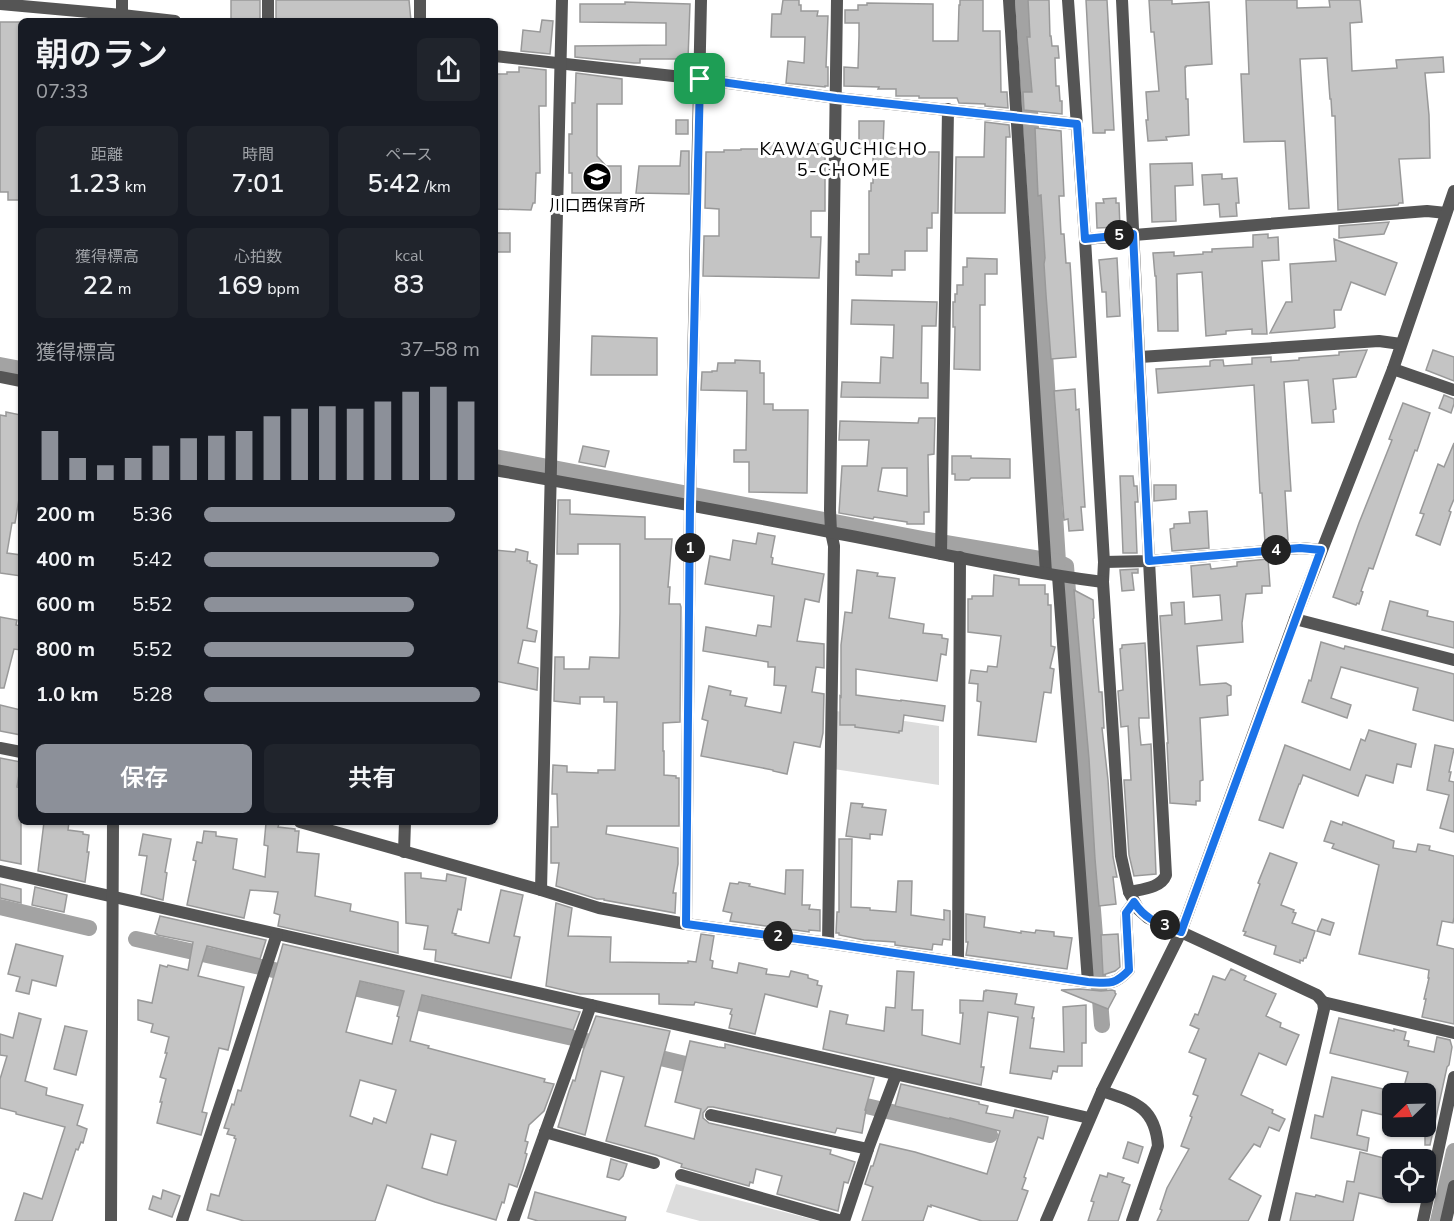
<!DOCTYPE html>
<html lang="ja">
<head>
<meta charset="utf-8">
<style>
  :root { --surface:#171b24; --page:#20242c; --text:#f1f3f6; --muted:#9ea1a6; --accent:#8c9099 }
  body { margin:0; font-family:"Nunito Sans","Noto Sans JP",sans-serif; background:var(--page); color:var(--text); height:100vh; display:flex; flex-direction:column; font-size:22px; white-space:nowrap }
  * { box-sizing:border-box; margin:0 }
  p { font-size:20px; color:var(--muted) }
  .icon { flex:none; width:33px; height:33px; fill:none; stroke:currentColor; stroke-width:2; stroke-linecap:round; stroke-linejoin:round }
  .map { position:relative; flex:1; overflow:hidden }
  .side { position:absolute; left:18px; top:18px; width:480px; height:807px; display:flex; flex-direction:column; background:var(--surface); border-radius:9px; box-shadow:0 2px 4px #0004 }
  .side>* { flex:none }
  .needle { width:39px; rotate:247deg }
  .controls { position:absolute; left:1382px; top:1083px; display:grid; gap:12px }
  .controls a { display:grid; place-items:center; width:54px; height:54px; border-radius:9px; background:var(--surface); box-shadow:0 2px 4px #0004; font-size:30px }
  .pin { position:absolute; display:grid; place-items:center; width:51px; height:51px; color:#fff; margin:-26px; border-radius:12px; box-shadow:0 3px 9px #0006 }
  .km { position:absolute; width:30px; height:30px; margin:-15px; border-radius:50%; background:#222; color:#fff; font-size:16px; line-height:30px; text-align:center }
  .round { display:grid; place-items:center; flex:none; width:63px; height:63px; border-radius:9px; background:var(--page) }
  .headline { display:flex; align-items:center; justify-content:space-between; height:102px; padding:0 18px }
  h1 { font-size:33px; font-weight:600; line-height:45px }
  .figures { display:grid; grid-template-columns:repeat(3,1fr); gap:9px; height:102px; padding:6px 18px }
  .figures div { display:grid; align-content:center; border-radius:9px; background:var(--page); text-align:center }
  .figures b { font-size:26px; font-weight:600 }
  .figures small { font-size:16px; font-weight:400 }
  .figures p { font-size:16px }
  .chart { height:168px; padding:12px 18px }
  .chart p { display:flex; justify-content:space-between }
  .chart svg { width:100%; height:108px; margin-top:6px; stroke:var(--accent); stroke-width:6 }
  .button { display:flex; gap:12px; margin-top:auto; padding:12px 18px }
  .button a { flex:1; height:69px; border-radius:9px; background:var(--accent); color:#fff; font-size:24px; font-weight:600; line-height:69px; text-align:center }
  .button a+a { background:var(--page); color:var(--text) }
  ul { padding:0 18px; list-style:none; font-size:20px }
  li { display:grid; grid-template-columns:96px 72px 1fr; align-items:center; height:45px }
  li i { height:15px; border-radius:8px; background:var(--accent) }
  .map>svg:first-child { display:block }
</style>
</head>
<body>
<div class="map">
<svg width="1454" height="1221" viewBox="0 0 1454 1221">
  <rect width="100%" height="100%" fill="#fff"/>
  <!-- green -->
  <g fill="#dcdcdc">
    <path d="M829,710l110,16v59l-112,-17z"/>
    <path d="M676,1184l143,37h-119l-34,-9z"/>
  </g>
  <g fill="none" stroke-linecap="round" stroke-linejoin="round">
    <!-- canal -->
    <g stroke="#a3a3a3" stroke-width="16">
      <path d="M1023,0l35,562 8,4 36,459"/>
      <path d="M0,365l21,4"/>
      <path d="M495,457l428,82 135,23"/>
      <path d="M0,907l89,21"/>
      <path d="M136,939l160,36"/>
      <path d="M336,984l259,59"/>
      <path d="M640,1053l66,16"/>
      <path d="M845,1101l145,34"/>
      <path d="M1438,1221l16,-70"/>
    </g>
  </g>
  <!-- building -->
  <g fill="#c4c4c4" stroke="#999" stroke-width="1.5" fill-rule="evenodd">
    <rect x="231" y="0" width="29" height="21"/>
    <path d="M276,0h133l2,21h-135z"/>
    <path d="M783,0h16v5h2v6h17l-1,5h11l-2,51h2v19h-3v1l-39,-4 2,-22 16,2 1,-26h-34l1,-23h9z"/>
    <path d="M960,0h23v31h17l1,61h6l1,16 -23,-2v-2l-26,-1 -2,-5h-38v-2h-23v-7h-18l1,-2 -35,-1v-19l14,1 1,-32v-13h-14v-13h13v-5h9v-2l66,1v37h25l1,-36h1z"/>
    <path d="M1028,0h21l1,36h1l1,10h6l1,12h-4l1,28h3l1,15h2v13l-38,-4 -1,-18h9l-5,-55h3z"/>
    <path d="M1086,0h21l7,130h-9v3h-12z"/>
    <path d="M1149,0h23v4l37,-2 3,62 -26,2v1h-1l1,32h2l1,36 -23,2 1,3 -19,1 -2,-21h2l-2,-28 13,-1 -5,-59h-3z"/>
    <path d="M1246,0h51v8l33,-1 -1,-7h31l2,22 -12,1 2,48 45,-3 -1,-8 47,-3 1,15 -19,1 4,42 1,43 -31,1 4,44h-4l-1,2 -60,5 -3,-94h-3l-1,-17h-1l-3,-41 -27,1 9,149 -20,1 -4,-68 -41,1 -3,-68h8z"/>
    <path d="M625,2l65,2 -2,55h-48v4h-6l-59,-6v-11l91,-1v-22l-86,-1v-18h45z"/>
    <path d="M542,20l11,1 -3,33 -29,-3 2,-21 17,2z"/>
    <path d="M0,22h21v178h-13v-8h-8z"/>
    <path d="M519,67l27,3v36h-7l1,67h-4l-1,30h-2l-2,7 -36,-1v-135h12v-2h12z"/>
    <path d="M576,73l46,6v25h-25v52l9,10h15v27h-49v-20h-3v-39h3v-31h3z"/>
    <rect x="676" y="120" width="12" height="14"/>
    <path d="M859,121h25l-1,26h28v5h28l-1,61h-6v15h-5v23h-22v19h-13v6l-36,-1v-14l3,1v-8h10v-63h2v-8h2v-35h-14z"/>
    <path d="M985,122l24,3 1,12h-4l-1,76h-50l1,-56h28z"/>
    <path d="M1035,128l26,3 3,65h-5l2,38h3l2,29h4l6,94 -25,2 -5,-64 -2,-31 1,-6 -4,-63 -3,1z"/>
    <path d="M767,143l58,1v67h-14v26h10l-2,41 -116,-2 1,-40h15v-27l-14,-1 1,-56h18v-2h17v-1h26z"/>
    <path d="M681,151h8v43l-53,-1 3,-27h41z"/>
    <path d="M1192,163l1,22 -18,1 1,35 -24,1 -2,-58z"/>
    <path d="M1222,174v5l15,-1 2,25h-3l1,13 -17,1 -1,-13 -15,1 -2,-30z"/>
    <path d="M1116,198v5h3l1,24 -23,1 -1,-25h8l-1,-4z"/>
    <path d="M1389,222l-5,12 -45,4v-12z"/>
    <rect x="495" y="233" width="15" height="19"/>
    <path d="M1268,234v4l10,-1 1,23 -17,1 5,73h-15v-5l-26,2v3l-20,2 -4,-64 -25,2 1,57h-20l-2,-55h-1l-2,-23 21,-1v4l29,-2v-2h9v-3l41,-2v-12z"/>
    <path d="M1334,239l63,24 -12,32 -34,-13 -10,28h-7l1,17 -2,1 -63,5 16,-31h6l-2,-38 46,-3z"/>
    <path d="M967,258l30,1v15h-12v31h-5v65l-26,-1 1,-42h-2v-25h2v-8h2v-9h6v-18h4z"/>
    <path d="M1117,258l3,58 -13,1 -1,-25h-4l-3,-32z"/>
    <path d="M852,300l85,2 -1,24h-14l-1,57h7v15l-87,-1 1,-15 38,1 1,-26 12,1 1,-33 -43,-1z"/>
    <path d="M592,336l65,2v37h-66z"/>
    <path d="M1367,350l-11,27 -23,2 3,30 -3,1 1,12 -22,1 -4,-43 -24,2 7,109h-6l3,49 -23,3 -3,-50h-2l-6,-108 -96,8 -2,-24 54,-3v-5l4,-1h9l1,6 28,-2v-6l19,-1v5l28,-2v-2l40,-3v-3z"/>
    <path d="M1433,350l21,7v24l-28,-11z"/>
    <path d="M735,360l25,1v12h4v31h9v6h35l-1,83 -58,-1v-30h-15v-12h12l1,-59 -46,-1 1,-18h10v-1h5l1,-8h17z"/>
    <path d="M1075,389l1,21 3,-1 6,98h-4l2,23 -14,1 -1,-12 -4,1 -10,-129z"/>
    <path d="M1444,395l10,4v5l-3,9 -12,-5z"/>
    <path d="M1403,403l27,10 -13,38 -2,-1 -16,45 -26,74 -4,-1 -8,23 2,1 -4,12 -2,-1 -1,2 -23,-8 26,-74 33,-83 -3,-1z"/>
    <path d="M6,412l15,3v72l-6,36h-3l-5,30 14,2v21l-21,-3v-158l6,1z"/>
    <path d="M919,418h16l-1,36 -6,1 1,57h-5v12h-17v-2l-33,-5 -1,2 -34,-6 3,-47h25l2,-26h-30l1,-19 78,2zM882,468h25v28l-29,-5z"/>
    <path d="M1454,443v56l-5,12 2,1 -11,33 -24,-10 8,-21 -4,-1 18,-49 6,3z"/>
    <path d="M583,446l26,5 -4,16 -26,-5z"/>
    <path d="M952,456h19v2l39,1v19h-39l-2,2h-14v-6h-3z"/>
    <path d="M1120,476h13l1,10h3l1,16h-3l2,51h-14z"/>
    <path d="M1154,485h22v14l-22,2z"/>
    <path d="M558,500h12v14l75,3v22h27l-4,48h2l-1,17h11l1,3 -1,115 -17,1v28h1v24l12,1v2h3v48h-72l-1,8 72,14v16l-5,29h3l-1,20 -71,-13v-1h-7l-41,-13 3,-23h-8v-36h7l-1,-33h-5l1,-29 14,1v6l31,1v-3h17l2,-68h-13v-5h-24v7l-26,-3 1,-44h9v12h25l1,-12 29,1 1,-46v-68h-42v10h-21z"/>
    <path d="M1207,511l2,37 -37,3 -2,-22 4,-1v-4l16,-1 -1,-11z"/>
    <path d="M758,533l17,3 -4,21 2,1 -1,6 52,10 -5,28 -14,-3 -8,42 27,3v24l-8,-1 -4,25 12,2 -1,39 -3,14 -26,-5 -7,32 -14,-3v-1l-72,-14 7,-35 -6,-2 7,-33 22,5 -1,4 17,3 -2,8 36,7 5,-27 -12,-1 1,-18h-7v-5l-65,-11 3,-24 50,9 2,-11 13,2 3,-31 -69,-12 5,-28 20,4 3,-20 23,4z"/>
    <path d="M516,549l12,3 -1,9h3v2l7,2 -10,63 10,3 -2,11 -12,-2 -5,23 20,5 -1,22 -42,-9v-131l20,2z"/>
    <path d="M1268,559l2,27h-8v7l-16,1 -4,29 1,19 -46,4 3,39 26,-2 5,3v9l-4,1 1,19 -28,3 3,62 -3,1v20h-4v4l-26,-2 -3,-60h1l-8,-127 12,-1 -1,-12 13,-1 1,22 37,-4 -2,-25 -27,2 -2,-31 19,-2 1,5 26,-3v-4z"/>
    <path d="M1138,569v4h-6l2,17 -12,1 -2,-21z"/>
    <path d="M857,570l21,3 -1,3 18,2 -6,40 35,6 -1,9 19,2v3l6,1 -2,16 -5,-1 -4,27 -81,-12v26l45,6v-1l44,6 -2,15 -39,-6 -2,16h-3v2l-44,-6v-2h-15v-29l1,1v-52l4,-33 7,1z"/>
    <path d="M994,575l25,4v6h26v9h3v11h3v41l4,1 -5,21 4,1 -3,24 -7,-1 -8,50 -58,-7 3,-33 -4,-1 1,-17 -9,-1 2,-13 16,2 1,-6 9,1 4,-31 -33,-4v-33h4v-3h21z"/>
    <path d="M1074,590l19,10 1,18 -1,1 6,73h3l2,36h-2l6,52 5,77 4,20h-4l3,27 -17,2 -4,-47 -6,-100z"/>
    <path d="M1390,601l38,10 -1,5 27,6v26l-72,-18z"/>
    <path d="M0,617l17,3 -1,5 5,1v24l-7,-1 -10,39h-4z"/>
    <path d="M1321,642l23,7 1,-3 109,28v47l-41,-11 5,-22 -77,-21 -10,31 20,7 -4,13 -45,-16 7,-22 2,1z"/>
    <path d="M1145,643l4,75h-10v7l2,20 10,-1 5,130 -22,2 -5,-21 -5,-75h7l-3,-54 -7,1 -3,-36 5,-1 -3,-41 2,-1v-3z"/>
    <path d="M0,705l21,5v25l-21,-4z"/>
    <path d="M1369,730l47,14 -5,23 -14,-3 -4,19 -27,-8 -8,21 -55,-21 -3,9h-1l-16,44 -24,-8 26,-75 65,25 11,-31 4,2z"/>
    <path d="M1435,745l19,4 -5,23h2l-2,9 5,1v50l-14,-4 9,-33 -22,-5z"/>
    <path d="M0,758l21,4 -4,25 4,1v76l-21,-4z"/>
    <path d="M851,803l12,1 -1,3 24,3 -4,25 -12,-1v5l-24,-3z"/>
    <path d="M1331,821l11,4 1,-3 51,19 -1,7 23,4 2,-8 12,2 -1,4 25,6v61l-1,6 -11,-2 -5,24 17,4v75l-32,-7 4,-18h-2l5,-21h-1l1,-8 -70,-16 20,-89 -47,-17 2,-4 -10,-3z"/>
    <path d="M44,822h25l-1,8 15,2v2l6,1 -2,17h2l-4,30 -47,-11z"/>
    <path d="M266,823l13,1 -1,3 17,2v2h4l-2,21 22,2 -4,42 36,8 -1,7 48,11v31l-120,-27 2,-11 -6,-2 4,-21 -28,-2 -6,28 -57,-13 9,-44 -3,-1 4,-18 5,1 2,-12 12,1v4l21,3 -4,30 32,8 3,-31 -4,-1z"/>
    <path d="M143,834l28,5 -6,33 2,1 -4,27 -22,-6 6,-38 -8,-1z"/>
    <path d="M839,839h13l-1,68 19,1v2l26,2 2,-31h14l-1,34 33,5v-10l6,1v29l-7,-1 -1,6 -9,-1 -1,6 -37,-5v-3l-31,-2 -25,-5v-2h-3l1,-21h2z"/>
    <path d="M1270,853l27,10 -16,42 13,5 -1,2 3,1 -4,10 23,8 -9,27h-2l-1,3 -3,-1v3l-26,-9 2,-8 -32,-11 2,-3 -3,-1 17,-47 -2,-1z"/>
    <path d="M786,870h17l-1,35h8l-1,4 11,1v21l-11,-1v2l-79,-11 2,-8 -9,-2 7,-28 8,1 1,-2 11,2 -1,2 36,8z"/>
    <path d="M405,873h16v5l25,3 1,-7 19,4 -5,32 -3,-1 -6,24 4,1 -1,1 34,8 12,-53 22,5 -9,41 6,1 -9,41 -76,-17 1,-11 -12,-1 4,-23 -22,-3z"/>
    <path d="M0,884l21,5v14l-21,-5z"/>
    <path d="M35,887l32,8 -3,17 -32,-7z"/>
    <path d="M556,903l16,5 -4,28 43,1 -1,25 78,1v-2l8,1 5,-28 13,2 -4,24 3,1 -1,7 25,5 2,-10 28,6 -1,5 23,3 2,-6 17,4v3l10,3 -1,4 5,1 -5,21 -52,-13 -10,40 -26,-6 3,-13 -2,-1 2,-5 -37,-7 -1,3 -35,-1v-10h-79l-34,-8z"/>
    <path d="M966,914l19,3 -1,10 37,6v-2l14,2 1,-3 18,2v4l18,2 -5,31 -101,-14 2,-13h-2z"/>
    <path d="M160,916l106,24 -6,19 -53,-13 -9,30 46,11 -16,63 -9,-2 -17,64 5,1 -6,22 -44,-12 5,-21h-2l6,-23 -6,-2 7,-24h-2l4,-16 -18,-5 2,-8 -15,-4v-20l14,3 8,-38 7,2 1,-2 20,5 5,-28 -36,-7v-1l-2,-1z"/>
    <path d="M1322,919l12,4 -4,12 -13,-4z"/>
    <path d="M1118,934l2,33 -5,4 -12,4 -2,-40z"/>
    <path d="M16,944l47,12 -7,30 -24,-6 -3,14 -13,-3 4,-14 -12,-3z"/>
    <path d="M283,944l297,68 -7,18 -151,-35 -12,46 19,5 -1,2 117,31 -1,3 10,2 -10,27 -15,14 -4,16 3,1 -3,11 2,1 -4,15 -6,18 -8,-3 -5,19 -2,-1 -6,18 -61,-18 -48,-17 -12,36h-131l-37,-11 4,-16 8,2 17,-57 -2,-1 1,-2 -8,-2 2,-5 -5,-1 8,-24 2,1 4,-15 3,1zM360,981l44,10 -7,25 2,1 -7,27 -46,-12zM360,1080l36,10 -10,33 -12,-5 -2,6 -22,-8zM431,1134l25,7 -9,34 -25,-7z"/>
    <path d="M1231,969l15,7 -2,4 32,14 -10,22 15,7 -1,4 19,8 -13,30 -27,-12 -18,42 32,15 -1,3 13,6 -6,12 -10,-4 -9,20 -6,-3 -25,35 32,17 -13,25h-91l5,-11 -2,-1 7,-21 22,-39 -8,-3 11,-29 -2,-1 8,-20 -5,-2 13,-35 -17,-7 10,-23 -9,-4 5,-11 3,1 15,-39 12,4z"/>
    <path d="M897,971l17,1 -2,38h11l-1,25 38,9 3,-31h-3v-13l23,1 1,-10h2v-1l31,4 -2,10 19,3 -2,11h2l-4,30 34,4 -1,-45 23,-2v38h-4v23h-24l-1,6 -4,-1 -2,8 -41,-6 8,-56 -30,-5 -7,55h3l-3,18 -158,-36 7,-38 18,4 -2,9 38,7 2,-24 9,1z"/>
    <path d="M1080,989l21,2 11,-1 3,1v2l1,1 -8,15 -47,-19z"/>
    <path d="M19,1013l22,6 -16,62 22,7 -1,7 37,10 -6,20 10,4 -4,14 -2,-1 -3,8 -2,-1 -24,72h-37l9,-28 18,6 23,-72 -49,-13v-2l-16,-4v-29l7,-23 -7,-1v-21l13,4z"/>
    <path d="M596,1016l74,15 -25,95 49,13 7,-30 -26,-7 15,-61 28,6 7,1v-4l149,34 -9,32h1l-4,23 -25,-5 -2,5 -122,-26h-5l-5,6v5l6,5 122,27 -1,4 25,8 -7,21 -4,-1 -6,29 -61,-17 5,-18 -26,-7 -3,14 -3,-1 -1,4 -68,-19 1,-3 -26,-9 -50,-14 18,-64 -23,-6 -16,64 -27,-8 11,-36 4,-11 2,1 8,-30z"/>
    <path d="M1339,1018l55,13v-2l12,3 -2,8 5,1 -1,5 26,6 3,-15 13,3 2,7 -3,18 -2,2 -17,78h-5v-51h-23l6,-22 -78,-19z"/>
    <path d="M65,1026l22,5 -11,44 -22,-6z"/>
    <path d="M1332,1077l60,14v26l-30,-7 -5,25 12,3 -2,13 -56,-13 4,-23 8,2z"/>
    <path d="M901,1084l78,18v2l9,2 -2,7 27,5 2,-8 33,7 -5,22 -5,-2 -14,40 2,1 -4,11 6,2 -11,30h-35l-51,-16v2l-3,-1 -5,15h-61l11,-34 -8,-3 6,-18h2l7,-22 35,8 72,22 13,-43 -50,-13v1l-55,-13z"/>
    <path d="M1128,1142l15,5 -5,16 -15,-5z"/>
    <path d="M1360,1152l32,8v41l-33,-8 -6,28h-63l6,-28 19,4 1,-2 27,7 4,-21 7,1z"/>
    <path d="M611,1159l16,5 -4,12 -4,4 -12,-3z"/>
    <path d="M1108,1173l16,5 -2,4 8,3 -12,36h-30l6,-19 -3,-1 9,-26 7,2z"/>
    <path d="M163,1190l17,6 -8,21 -23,-8 4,-13 8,3z"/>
    <path d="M535,1192l91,25 -1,4h-87l-10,-3z"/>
  </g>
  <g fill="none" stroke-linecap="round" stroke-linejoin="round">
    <!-- minor -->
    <g stroke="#555" stroke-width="12">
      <path d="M1009,0l37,573"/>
      <path d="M1122,0l27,561 17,314c-5,13 -24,14 -37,17"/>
      <path d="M0,4l122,11 53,6"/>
      <path d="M268,21v-21"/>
      <path d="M420,21v-21"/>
      <path d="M495,56l205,23 136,19 241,26"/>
      <path d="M1085,239l342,-28 19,2"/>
      <path d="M1140,357l239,-16 22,3"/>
      <path d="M1393,369l61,21"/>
      <path d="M941,554l7,-445"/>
      <path d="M1104,562l45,-1 152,-13 20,2"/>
      <path d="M1058,576l30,406"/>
      <path d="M0,748l21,4"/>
      <path d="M300,822l241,68 58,18 87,16 142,19 260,39c20,1 26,4 41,-12l-3,-57 8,-11"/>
      <path d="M404,852l1,-30"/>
      <path d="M0,871l1089,247"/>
      <path d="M541,890l21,-890"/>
      <path d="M686,924l4,-418 11,-506"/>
      <path d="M828,943l6,-397 -3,-14 -1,-22 7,-510"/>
      <path d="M958,963l2,-406"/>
      <path d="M1323,1002l131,31"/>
      <path d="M711,1115l157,34"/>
      <path d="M545,1132l109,31"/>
      <path d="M681,1175l161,46"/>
      <path d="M182,1221l95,-287"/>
      <path d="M513,1221l78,-216"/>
      <path d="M844,1221l24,-72 28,-74"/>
      <path d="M1423,1221l31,-144"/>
      <path d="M1446,1221l8,-35"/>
    </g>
    <!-- tertiary -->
    <g stroke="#555" stroke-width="12">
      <path d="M1068,0l17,239 19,323 -1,20 18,274 8,36 10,18 9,8 33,14 136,63 6,7 1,7 -50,212"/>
      <path d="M122,21v-21"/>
      <path d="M0,377l21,4"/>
      <path d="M495,470c112,20 224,40 335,62 91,17 181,38 273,50"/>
      <path d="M1295,619l159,41"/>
      <path d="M1102,1091c33,11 53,16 56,55l-26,75"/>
      <path d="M111,1221l2,-399"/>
      <path d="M1046,1221l56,-130 79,-159 114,-313 98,-250 61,-178"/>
    </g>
  </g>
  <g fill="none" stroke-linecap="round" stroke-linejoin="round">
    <!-- route casing -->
    <g stroke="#fff" stroke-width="12">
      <path id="route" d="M700,79l136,19 241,26 8,115 48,-5 16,327 151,-13 21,2 -140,382c-20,-8 -35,-11 -47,-30l-8,11 3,57c-15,16 -21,13 -41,12l-260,-39 -142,-19 4,-418z"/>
    </g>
    <!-- route -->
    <use href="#route" stroke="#1a73e8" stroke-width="8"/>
  </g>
  <!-- icons -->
  <defs>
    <g id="school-disc" transform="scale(1.5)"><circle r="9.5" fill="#000" stroke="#fff"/><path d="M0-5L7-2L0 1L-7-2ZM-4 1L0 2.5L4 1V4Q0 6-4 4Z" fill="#fff"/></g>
  </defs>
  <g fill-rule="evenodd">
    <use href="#school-disc" x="597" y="177"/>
  </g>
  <g text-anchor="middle" stroke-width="6" stroke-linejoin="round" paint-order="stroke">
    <!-- poi labels -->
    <g font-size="16" fill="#000" stroke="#fff">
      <text x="597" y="211">川口西保育所</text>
    </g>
    <!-- neighbourhood labels -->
    <g font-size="18" letter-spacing="1.5" fill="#000" stroke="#fff">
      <text x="844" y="155">KAWAGUCHICHO<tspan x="844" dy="21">5-CHOME</tspan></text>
    </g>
  </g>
</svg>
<div class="controls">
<a><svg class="needle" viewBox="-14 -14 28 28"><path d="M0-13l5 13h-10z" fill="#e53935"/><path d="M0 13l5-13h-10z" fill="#9ea1a6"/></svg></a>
<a><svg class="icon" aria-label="locate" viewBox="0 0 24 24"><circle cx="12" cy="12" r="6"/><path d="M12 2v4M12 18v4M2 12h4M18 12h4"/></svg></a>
</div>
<div class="pin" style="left:700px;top:79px;background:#1e9e55"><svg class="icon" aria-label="arrive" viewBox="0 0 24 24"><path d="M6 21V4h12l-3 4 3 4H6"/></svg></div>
<b class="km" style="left:690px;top:548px">1</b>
<b class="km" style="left:778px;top:936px">2</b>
<b class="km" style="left:1165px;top:925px">3</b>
<b class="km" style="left:1276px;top:550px">4</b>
<b class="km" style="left:1119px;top:235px">5</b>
<section class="side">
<div class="headline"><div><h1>朝のラン</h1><p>07:33</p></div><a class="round"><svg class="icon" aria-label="share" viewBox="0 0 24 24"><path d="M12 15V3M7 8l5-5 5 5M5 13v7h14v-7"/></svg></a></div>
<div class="figures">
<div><p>距離</p><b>1.23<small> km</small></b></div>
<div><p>時間</p><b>7:01</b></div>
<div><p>ペース</p><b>5:42<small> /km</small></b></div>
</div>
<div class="figures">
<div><p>獲得標高</p><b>22<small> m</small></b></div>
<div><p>心拍数</p><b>169<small> bpm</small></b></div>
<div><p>kcal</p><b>83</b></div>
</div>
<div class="chart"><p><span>獲得標高</span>37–58 m</p>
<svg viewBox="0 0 160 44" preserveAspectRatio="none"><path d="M5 44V24M15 44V35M25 44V38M35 44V35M45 44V30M55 44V27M65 44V26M75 44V24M85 44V18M95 44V15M105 44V14M115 44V15M125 44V12M135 44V8M145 44V6M155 44V12"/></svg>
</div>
<ul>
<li><b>200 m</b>5:36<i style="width:91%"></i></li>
<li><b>400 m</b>5:42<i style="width:85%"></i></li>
<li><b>600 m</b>5:52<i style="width:76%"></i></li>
<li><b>800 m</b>5:52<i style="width:76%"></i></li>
<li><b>1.0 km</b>5:28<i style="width:100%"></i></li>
</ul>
<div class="button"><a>保存</a><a>共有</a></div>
</section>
</div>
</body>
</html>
